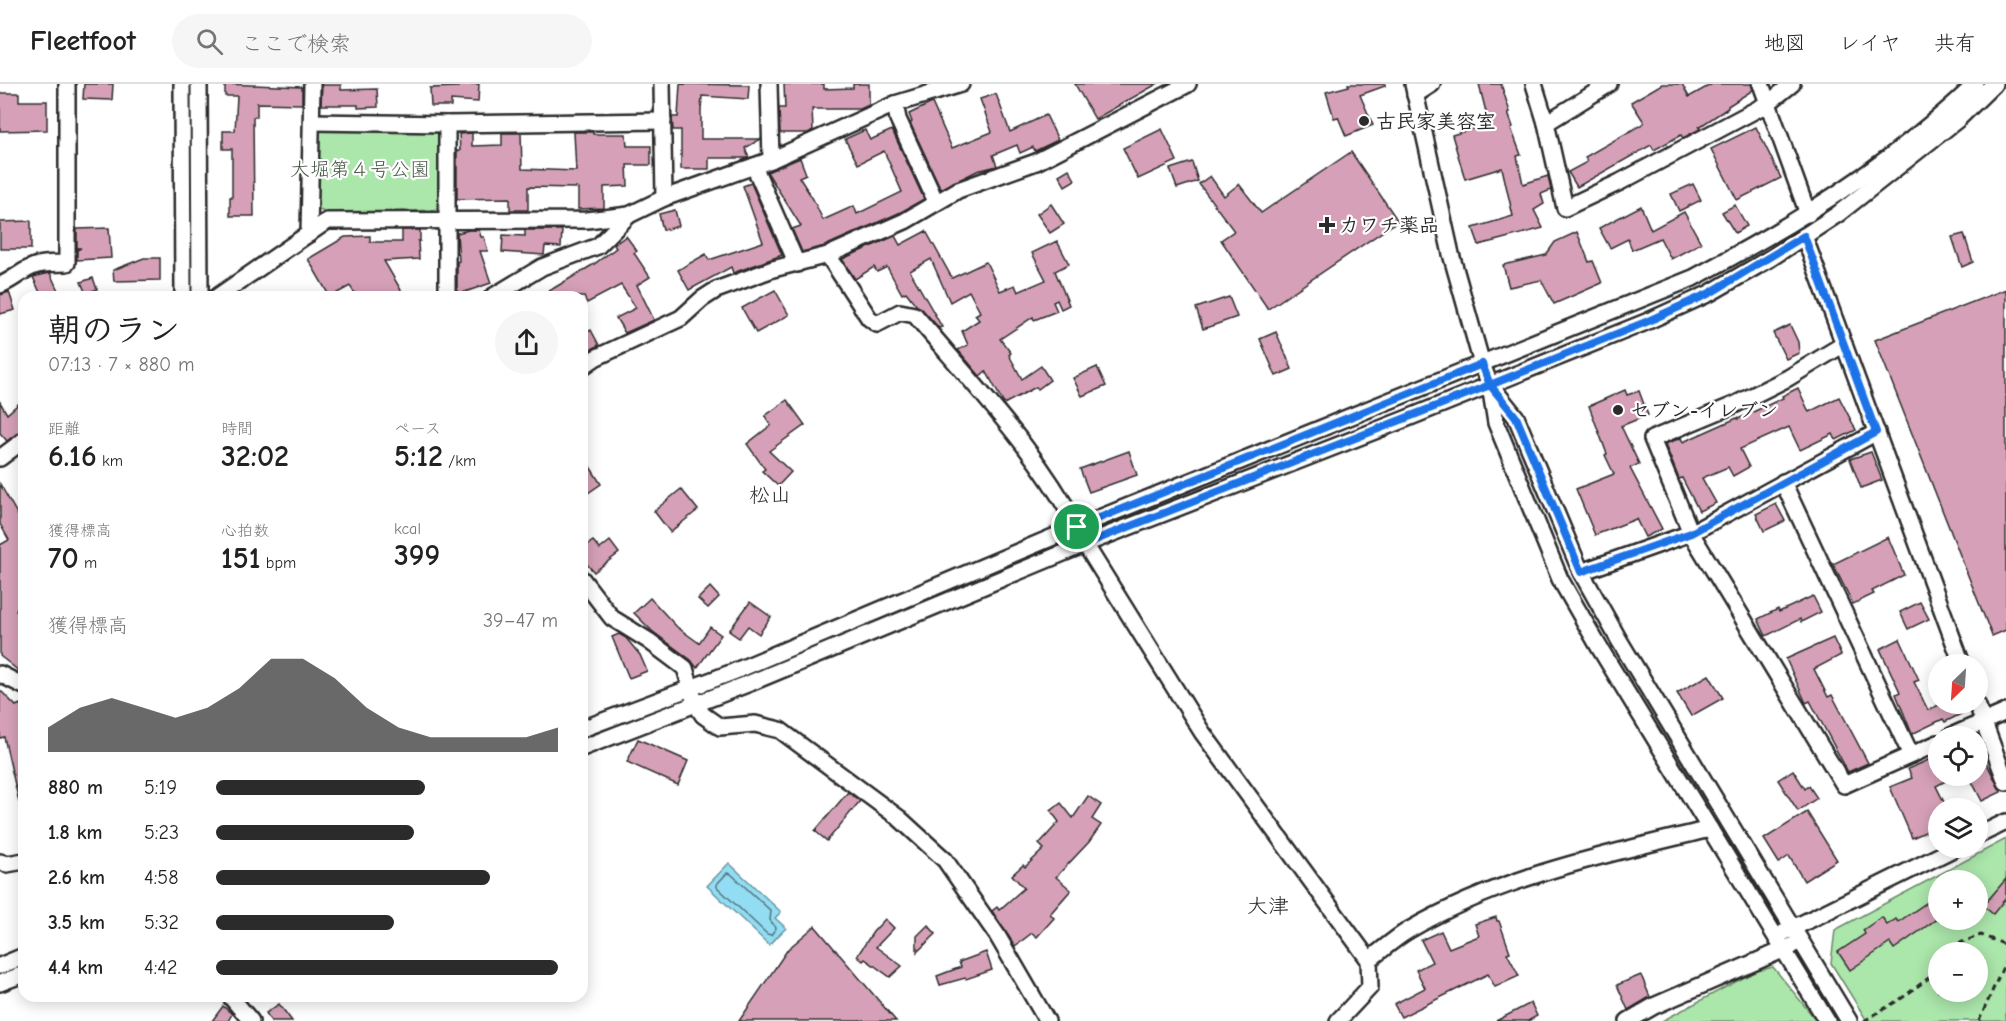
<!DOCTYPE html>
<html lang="ja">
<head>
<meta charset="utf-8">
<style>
  :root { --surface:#fff; --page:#f6f6f6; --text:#222; --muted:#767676; --line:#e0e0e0; --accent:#2b2b2b }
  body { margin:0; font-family:"Comic Neue","Klee One",sans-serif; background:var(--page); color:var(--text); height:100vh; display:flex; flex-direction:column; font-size:22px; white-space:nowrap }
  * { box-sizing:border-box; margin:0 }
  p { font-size:20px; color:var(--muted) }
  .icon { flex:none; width:33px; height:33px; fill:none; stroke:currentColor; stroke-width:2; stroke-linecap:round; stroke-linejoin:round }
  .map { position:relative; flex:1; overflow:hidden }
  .drawer { position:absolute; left:18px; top:207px; width:570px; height:711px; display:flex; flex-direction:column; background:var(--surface); border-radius:18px; box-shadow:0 3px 15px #0003 }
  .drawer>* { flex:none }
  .needle { width:39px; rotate:205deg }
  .fabs { position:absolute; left:1928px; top:570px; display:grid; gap:12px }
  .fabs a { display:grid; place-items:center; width:60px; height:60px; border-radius:50%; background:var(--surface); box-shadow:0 3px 15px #0003; font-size:30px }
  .pin { position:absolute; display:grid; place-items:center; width:51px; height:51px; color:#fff; margin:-26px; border:3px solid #fff; border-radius:50%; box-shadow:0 2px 6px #0007 }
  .round { display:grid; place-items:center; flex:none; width:63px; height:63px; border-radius:32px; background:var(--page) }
  .summary { display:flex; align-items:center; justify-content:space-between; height:102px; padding:0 30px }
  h1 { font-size:33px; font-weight:700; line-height:45px }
  .metrics { display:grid; grid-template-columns:repeat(3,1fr); gap:9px; height:102px; padding:6px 30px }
  .metrics div { display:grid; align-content:center }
  .metrics b { font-size:30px; font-weight:700 }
  .metrics small { font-size:16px; font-weight:400 }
  .metrics p { font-size:16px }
  .chart { height:168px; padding:12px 30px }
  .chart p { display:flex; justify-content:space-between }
  .chart svg { width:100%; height:108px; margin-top:6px; fill:var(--accent); opacity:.7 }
  ul { padding:0 30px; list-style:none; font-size:20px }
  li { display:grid; grid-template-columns:96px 72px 1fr; align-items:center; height:45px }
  li i { height:15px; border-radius:8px; background:var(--accent) }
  header { display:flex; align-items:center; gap:36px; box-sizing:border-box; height:84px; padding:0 30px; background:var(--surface); border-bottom:2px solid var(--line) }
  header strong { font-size:28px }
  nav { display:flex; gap:33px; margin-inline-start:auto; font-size:21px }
  .search { width:420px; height:54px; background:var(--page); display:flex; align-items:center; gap:15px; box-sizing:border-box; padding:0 21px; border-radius:33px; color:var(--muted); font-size:22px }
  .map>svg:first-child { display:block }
</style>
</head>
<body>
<header>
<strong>Fleetfoot</strong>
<div class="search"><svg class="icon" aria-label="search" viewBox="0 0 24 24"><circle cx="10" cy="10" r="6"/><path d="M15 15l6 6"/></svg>ここで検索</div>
<nav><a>地図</a><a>レイヤ</a><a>共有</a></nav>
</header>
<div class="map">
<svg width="2006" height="937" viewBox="0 0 2006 937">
  <rect width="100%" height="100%" fill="#fff"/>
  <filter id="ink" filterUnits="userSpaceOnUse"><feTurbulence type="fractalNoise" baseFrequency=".0167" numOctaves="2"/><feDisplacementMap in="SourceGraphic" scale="12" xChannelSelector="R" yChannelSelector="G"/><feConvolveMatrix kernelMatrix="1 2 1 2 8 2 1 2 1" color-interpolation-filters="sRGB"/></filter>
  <g filter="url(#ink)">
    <!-- green -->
    <g fill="#abe6ab" stroke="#6b886b" stroke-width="1.5" fill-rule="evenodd">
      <path d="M324,43l109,1 5,5v73l-3,4 -108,4 -9,-5 -1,-76z"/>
      <path d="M2006,755v182h-139l-36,-58 4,-33zM1938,796h39v40h-39zM1938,868h39v40h-39z"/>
      <path d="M1773,883l44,54h-155l92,-49z"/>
    </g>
    <!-- water -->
    <path fill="#92ddf3" stroke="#6996a3" stroke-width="1.5" d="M729,779l52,49 -6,6 11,10 -17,17 -62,-59z"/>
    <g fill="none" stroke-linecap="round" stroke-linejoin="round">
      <!-- shore -->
      <path stroke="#54727b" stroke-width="1.5" d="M727,789l4,1 40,37 -1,9 6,8 -5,7 -4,-1 -50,-47v-3z"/>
    </g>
    <!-- building -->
    <g fill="#d6a1b8" stroke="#2b2b2b" stroke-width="1.5">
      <path d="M84,0h29l-1,16 -29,-1z"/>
      <path d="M225,0l77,3v17l-45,-1v14h-4l1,99h-24v-19h2v-48h-9v-18h12l2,-35h-12z"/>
      <path d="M458,0h21l-1,18 -27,-2v6h-20l-1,-18 28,-1z"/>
      <path d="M680,0l69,1 -1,14 -46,-3 -1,14v29h60l-16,9 4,10h-40v11h-28v-39h-8l-1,-13h6z"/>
      <path d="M784,0h40v5l29,-1v-4h16v21l-9,4h-48l1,21 -5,3h-28l-1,-25h6z"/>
      <path d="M1075,0h82l-62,35z"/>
      <path d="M1348,0h37v2l-25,9 13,30 -27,11 -8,-19 -4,1 -8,-26 23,-6z"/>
      <path d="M1479,0h22l9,28 -2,1 5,14 -2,1 10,27 -4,1 6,28 25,-8 3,14 -10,4 3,10 -10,6 9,18 -64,17 -6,-17 40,-12 -11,-48 -37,11 -13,-44 37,-11z"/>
      <path d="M1662,0h20l7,13 23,-13h39l2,6 -25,16v2l-29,19 1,2 -17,9 -2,-3 -27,15 -3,-5 -74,42 -9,-15 19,-10 -2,-5 56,-32 3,-3 -13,-20z"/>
      <path d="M322,1h19v5l36,-1 1,18 -20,1v-3h-37z"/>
      <path d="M0,9h19v8h28v29l-47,1z"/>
      <path d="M996,10l14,38 36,-17 12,25 -23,11 -2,-4 -13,6 -3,-8 -24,10 4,11 -20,5 -36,18 -31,-66 2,-1 -3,-8 23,-11 20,45 40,-16 -12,-33z"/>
      <path d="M1756,43l25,51 -44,22 -26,-51z"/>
      <path d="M1162,45l15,32 -39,18 -15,-31z"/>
      <path d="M865,46l5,10 22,-10 32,69 -23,13 -76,34 -23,6 -10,-23 9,-3 -34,-54 33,-14 6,16 -7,3 14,22 10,21 31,-14 3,8 45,-22 -18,-41 -26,13 -13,-25z"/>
      <path d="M574,48h19v2h33l1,12h24v19h-24l1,21 -24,1v21l-26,1v-20l-2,-1 -48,-1v23h-18v-12l-53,1v-48h3l-1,-17 13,-1v13l30,-1v-12h19l1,36 54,2z"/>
      <path d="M1351,68l47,69 -130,88 -47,-69 13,-9 -35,-47 11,-8 14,20 15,-12 22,29z"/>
      <path d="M1192,78l6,19 -21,7 -7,-19z"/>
      <path d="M1069,85l6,11 -10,6 -6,-11z"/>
      <path d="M751,99l31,72 -49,18 -2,-6 -42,23 -11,-20 28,-16 3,6 54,-18 -20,-56z"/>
      <path d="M1693,100l8,16 -22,11 -8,-17z"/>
      <path d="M1051,120l13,20 -14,9 -13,-19z"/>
      <path d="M1735,121l12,21 -12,7 -13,-21z"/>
      <path d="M1641,122l10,24 33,-18 17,31 -30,16 -11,-21 -28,12 -4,-11 -18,9 -11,-20z"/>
      <path d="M675,126l4,16 -16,4 -4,-16z"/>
      <path d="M31,137v28h-31v-27z"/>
      <path d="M109,144l2,30 -34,2v-10l4,-2h-4v-19z"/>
      <path d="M402,146h18v11h-2l1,18 -35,2 21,36h-48l-7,-11 -20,11 -22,-38 37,-22 25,-1v6h32z"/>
      <path d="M469,146h10l2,7h3l4,14h-8l11,32 -32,11 -2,-6v-26l2,-1 -2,-28z"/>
      <path d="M525,146h37l-1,17 -16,-1 -1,9 -42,-3 1,-17 22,1z"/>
      <path d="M926,147l26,47 34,-16 14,29 15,-6 3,7 28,-12 -14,-27 25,-12 12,23 -14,7 14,34 -8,4 -4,-9 -4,2 4,9 -23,9 -1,-3 -33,22 11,14 -2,2 13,24 19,-13 9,14 -12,9 -2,-2 -32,17 -18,-33 -6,5 -22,-26 10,-5 -6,-14 17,-11 -4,-5 5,-3 -11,-21 -19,11 -19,-43 -21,12 32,56 -3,1 -17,-19 -6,-4 -10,-13 -4,2 -15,-27 -10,5 -3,-5 -19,12 -13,-20 53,-23 5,9z"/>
      <path d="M1577,148l12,30 4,-1 9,22 -48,21 -13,-24 -32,7 -6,-22 43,-10 9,-13z"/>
      <path d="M1964,150l9,28 -11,5 -10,-30z"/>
      <path d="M626,152l11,15 -3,2 16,24 -13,8 17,35 -29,13 -9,-15 20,-10 -15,-23 -34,18 -3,-6h-45l55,-33 22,-16 -2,-3z"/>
      <path d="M144,174h16v22l-46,1 -1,-11z"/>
      <path d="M50,189l11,24h-19l-9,-20z"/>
      <path d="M93,194l4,11 -11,5 -5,-12z"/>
      <path d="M2006,205v341l-14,6 -117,-296z"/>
      <path d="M775,206l14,25 -33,18 -14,-25z"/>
      <path d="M9,208l6,18 -15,4v-19z"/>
      <path d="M1229,213l8,20 -34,12 -7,-21z"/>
      <path d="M1790,241l8,17 1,11 -13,6 -13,-26z"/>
      <path d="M591,246l8,15 -15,9 -2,-19z"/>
      <path d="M1276,248l16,37 -16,7 -16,-37z"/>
      <path d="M1097,283l9,19 -24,10 -9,-18z"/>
      <path d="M1798,304l11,24 30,-15 17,33 -20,10 -3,-6 -33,16 -11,-23 -49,22 9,18 -16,9 -5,-9 -26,11 14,25 -17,8 -17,-33 -3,1 -14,-35 16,-6 2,4 54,-24 1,1 45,-21 -1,-2z"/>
      <path d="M1625,306l2,5 12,-4 9,24 -27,11 18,38 -9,4 32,61 -17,8 -9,-18 -41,16 -19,-46 38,-15 -9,-19 2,-1 -18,-48z"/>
      <path d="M24,315v29l-17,13 -7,-8v-31l7,12z"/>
      <path d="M787,316l18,25 -36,26 22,21 -13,14 -16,-15 3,-2 -18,-25 24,-19 -6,-9z"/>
      <path d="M1129,367l8,24 -48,17 -9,-23z"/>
      <path d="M1871,368l11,28 -21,8 -11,-29z"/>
      <path d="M582,370l19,30 -13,9 -6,-10z"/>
      <path d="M0,400l24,42v67l-8,18 8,5v59l-24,-19v-111l9,-5 -9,-16z"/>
      <path d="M681,405l17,21 -28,22 -16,-21z"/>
      <path d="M1776,420l9,17 -21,10 -8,-17z"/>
      <path d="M1888,453l16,38 -32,16 2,3 -21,10 -20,-40z"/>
      <path d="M593,457l7,8 10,-8 9,12 -25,19 -12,-13v-10z"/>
      <path d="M710,503l9,10 -11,11 -10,-9z"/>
      <path d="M1813,512l8,16 -20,10 -1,-3 -34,17 -8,-17 20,-10 1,3z"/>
      <path d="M650,514l27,29 22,16 11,-16 11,8 -24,33 -6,-8 -39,-29 -18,-18z"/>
      <path d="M750,518l21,15 -12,17 -11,-8 -9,12 -10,-7z"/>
      <path d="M1920,518l9,17 -21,10 -8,-17z"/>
      <path d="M619,550l7,4 14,17 7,16 -18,7 -17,-41z"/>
      <path d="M1833,554l8,17 -27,14 14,28 4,-2 36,68 -20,9 -38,-71 -4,2 -20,-44z"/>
      <path d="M1900,555l19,41 -5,2 14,28 13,-6h20l4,8 -20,10 -2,-3 -31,15 -16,-40 4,-2 -20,-43z"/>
      <path d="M1709,591l14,23 -32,18 -14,-23z"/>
      <path d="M0,606l16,16 4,-2 4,10v88h-5l-15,-65 -4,1z"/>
      <path d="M638,655l50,22 -10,24 -51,-23z"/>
      <path d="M1977,660l24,48 -19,9 -13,-25h8z"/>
      <path d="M1938,672v20h17l-19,10 11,22h-9v18l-26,12 -22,-51 22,-9 -4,-9z"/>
      <path d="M1793,686l12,19 4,-3 8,12 -19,13 -20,-31z"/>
      <path d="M848,708l12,9 -33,40 -12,-10z"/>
      <path d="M1088,712l13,9 -9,14 9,6 -12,17 -33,35 15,13 -21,24 4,4 -17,19 -5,-4 -17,13 -23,-35 5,-4 2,3 25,-22 -12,-13 11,-10 2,2 19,-18 -5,-5 20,-22 -8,-11 10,-8 12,15z"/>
      <path d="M1807,728l30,48 -33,21 -15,-25 -10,7 -15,-24z"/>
      <path d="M2006,795v19l-13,16 -10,-8z"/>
      <path d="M1938,811v23l-44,31 -4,-6 -40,27 -12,-18 27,-18 -2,-4 19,-13 5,8 9,-6 2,3z"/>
      <path d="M1496,833l1,4h2l11,31 -3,1 12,23 -24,11 -7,-13 -87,43 -7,-13 31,-16 -9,-18 16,-8 -11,-22 20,-9 8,17 30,-12 -4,-12z"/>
      <path d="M885,835l9,9 -18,19 26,19 -12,11 -25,-18 -2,2 -6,-5 16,-24z"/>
      <path d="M928,841l8,9 -19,18v-16z"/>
      <path d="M815,842l35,41 46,54h-157l49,-72z"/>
      <path d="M986,868l6,18 -26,9 -1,-1 -25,7 -3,-9 24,-9 -2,-5z"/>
      <path d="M1641,891l9,22 -22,13 -11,-25z"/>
      <path d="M1531,919l6,13 -9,5h-32z"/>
      <path d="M279,920l13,17h-21l-5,-8z"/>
      <path d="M223,922l9,8 -4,7h-16z"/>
    </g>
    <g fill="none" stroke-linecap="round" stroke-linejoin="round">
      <!-- minor casing -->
      <g stroke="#2b2b2b" stroke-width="20">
        <g id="minor">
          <path d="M182,0l1,213"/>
          <path d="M199,0l1,213"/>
          <path d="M662,0l2,114"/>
          <path d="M769,0l2,76"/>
          <path d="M1413,0l38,170 31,110 8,21 6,38 64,156 39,68 228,374"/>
          <path d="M1534,0l12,39 19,85 55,-26 147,-78 25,-20"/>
          <path d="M1761,0l47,130"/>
          <path d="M1415,11l17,-11"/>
          <path d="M895,20l3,15 38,83"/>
          <path d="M312,38l135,2 216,-3"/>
          <path d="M1546,39l63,-39"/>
          <path d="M447,40v173"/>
          <path d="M754,82l43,98"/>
          <path d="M309,150l3,-150"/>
          <path d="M1804,152l158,428"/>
          <path d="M828,171l41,63 8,6 23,-12 15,3c57,68 134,148 170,229l117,188 167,228 1,27 -32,34"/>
          <path d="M0,201c14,-5 24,-17 38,-20 9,-2 20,-2 29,-2v-179"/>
          <path d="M217,213l110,-76 260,-1 42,-5 35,-17 107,-38 124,-56 66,-20"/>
          <path d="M492,213l50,-30 56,-21 31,-31"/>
          <path d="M1844,260l-56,34 -54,27 -82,34 39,94 153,252 94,-42"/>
          <path d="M582,283l13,-9 86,-40 21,-19 14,-9 57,-21 55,-14 77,-34 53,-31 78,-28 152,-78"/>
          <path d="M1492,303l24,30 65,155 38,68 230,381"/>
          <path d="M0,374l24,-18"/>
          <path d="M1783,398l128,273"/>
          <path d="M1581,488l110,-39 186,-101"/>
          <path d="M582,495l30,39 37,23 36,27 10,35 8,12 17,12 35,-3 25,6 119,88 46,42 52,75 50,86"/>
          <path d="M0,590l24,12"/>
          <path d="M1977,620l29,78"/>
          <path d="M582,645l151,-57 344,-145 616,-249c79,-42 154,-86 224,-143 20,-16 40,-32 58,-51"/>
          <path d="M1951,652l55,-24"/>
          <path d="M582,664l168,-65 335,-139 318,-124 243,-98 64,-29 61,-35 67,-44 119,-94 37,-36"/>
          <path d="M1977,752l29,-14"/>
          <path d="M0,778l7,2 17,-3"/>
          <path d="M1783,849l172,-85"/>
          <path d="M1369,876c13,-10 26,-22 40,-30 93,-54 198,-76 301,-101"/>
          <path d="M0,882l24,-10"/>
          <path d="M0,899l24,-9"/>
          <path d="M230,912l21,25"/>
          <path d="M1628,937l26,-15 138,-60"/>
        </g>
      </g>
      <!-- path -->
      <g stroke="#2b2b2b" stroke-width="3" stroke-dasharray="6 4.5" stroke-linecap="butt">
        <path d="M1952,868l8,-9 21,-8 25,10"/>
        <path d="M1864,937l38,-23 36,-27"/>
        <path d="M1979,937l27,-61"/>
      </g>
      <!-- minor -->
      <use href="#minor" stroke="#fff" stroke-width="15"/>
    </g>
  </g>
  <g fill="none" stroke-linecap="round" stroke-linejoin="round" filter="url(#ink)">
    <!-- route casing -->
    <g stroke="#fff" stroke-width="12">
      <path id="route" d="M1077,443l8,17 405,-159 26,32 65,155 110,-39 185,-101 -72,-196 -94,57 -64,29 -156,63 -8,-21 -405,163"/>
    </g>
    <!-- route -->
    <use href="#route" stroke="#1a73e8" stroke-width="8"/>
  </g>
  <!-- markers -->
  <g fill="#2b2b2b" stroke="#fff" stroke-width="2">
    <circle cx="1364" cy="37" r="6"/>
    <path d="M1324 132h6v6h6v6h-6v6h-6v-6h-6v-6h6z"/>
    <circle cx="1618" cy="326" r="6"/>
  </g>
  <g text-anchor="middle" stroke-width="4.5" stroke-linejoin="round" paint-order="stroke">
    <!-- poi labels -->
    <g font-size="20" font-weight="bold" fill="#2b2b2b" stroke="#fff" text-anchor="start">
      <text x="1376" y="44">古民家美容室</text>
      <text x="1339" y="148">カワチ薬品</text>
      <text x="1630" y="333">セブン-イレブン</text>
    </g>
    <!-- park labels -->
    <g font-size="20" fill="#4b5a4b" stroke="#fff">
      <text x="360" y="92">大堀第４号公園</text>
    </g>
    <!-- neighbourhood labels -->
    <g font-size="21" fill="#2b2b2b" stroke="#fff">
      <text x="770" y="418">松山</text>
      <text x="1268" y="829">大津</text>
    </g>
  </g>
</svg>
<div class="fabs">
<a><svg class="needle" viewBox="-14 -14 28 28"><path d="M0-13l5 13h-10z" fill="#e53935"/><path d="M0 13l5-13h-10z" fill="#767676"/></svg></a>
<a><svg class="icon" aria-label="locate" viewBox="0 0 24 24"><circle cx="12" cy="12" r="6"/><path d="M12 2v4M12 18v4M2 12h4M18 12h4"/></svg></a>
<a><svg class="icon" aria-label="layers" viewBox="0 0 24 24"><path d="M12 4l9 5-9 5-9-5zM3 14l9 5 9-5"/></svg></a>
<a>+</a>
<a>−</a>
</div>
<div class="pin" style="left:1077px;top:443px;background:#1e9e55"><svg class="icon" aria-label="arrive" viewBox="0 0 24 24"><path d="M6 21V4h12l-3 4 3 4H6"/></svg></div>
<section class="drawer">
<div class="summary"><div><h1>朝のラン</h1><p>07:13 · 7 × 880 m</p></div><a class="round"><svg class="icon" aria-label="share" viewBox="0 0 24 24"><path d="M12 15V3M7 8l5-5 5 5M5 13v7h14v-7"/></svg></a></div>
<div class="metrics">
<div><p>距離</p><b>6.16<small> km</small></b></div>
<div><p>時間</p><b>32:02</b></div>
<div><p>ペース</p><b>5:12<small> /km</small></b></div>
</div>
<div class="metrics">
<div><p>獲得標高</p><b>70<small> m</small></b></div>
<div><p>心拍数</p><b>151<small> bpm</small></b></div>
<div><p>kcal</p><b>399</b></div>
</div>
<div class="chart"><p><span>獲得標高</span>39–47 m</p>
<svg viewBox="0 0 160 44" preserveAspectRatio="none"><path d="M0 44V34L10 26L20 22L30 26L40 30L50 26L60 18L70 6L80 6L90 14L100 26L110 34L120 38L130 38L140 38L150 38L160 34V44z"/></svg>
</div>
<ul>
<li><b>880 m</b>5:19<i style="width:61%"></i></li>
<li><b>1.8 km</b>5:23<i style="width:58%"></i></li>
<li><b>2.6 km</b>4:58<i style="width:80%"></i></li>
<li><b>3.5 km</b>5:32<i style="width:52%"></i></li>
<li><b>4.4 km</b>4:42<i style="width:100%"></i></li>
</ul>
</section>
</div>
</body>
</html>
